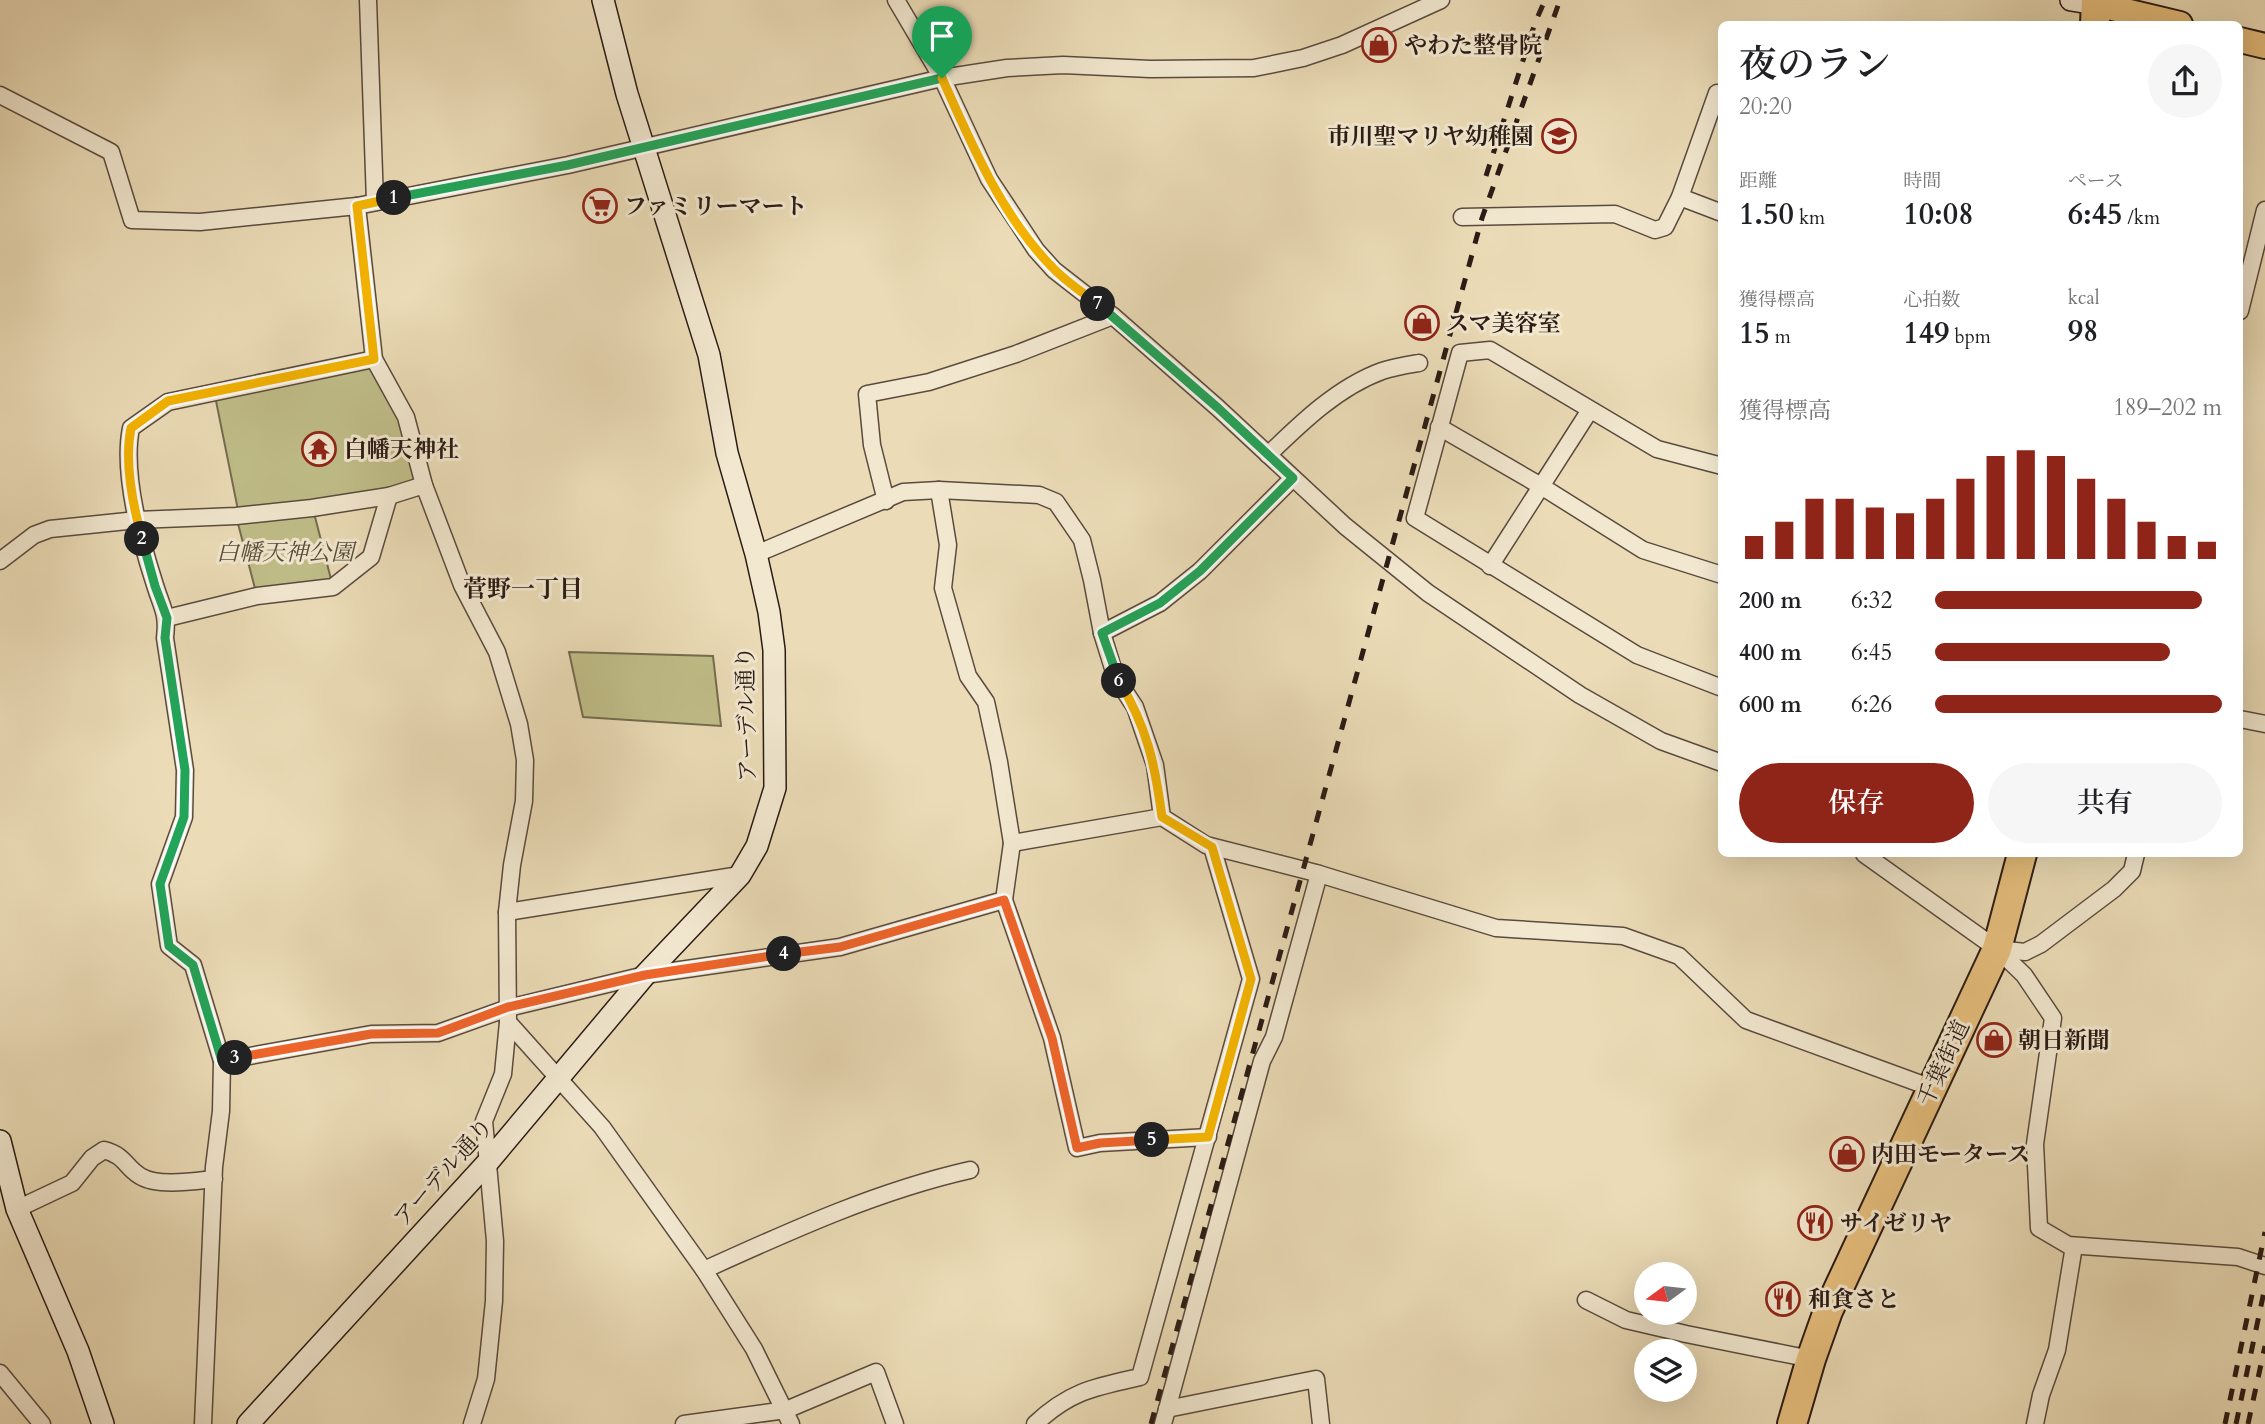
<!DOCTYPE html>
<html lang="ja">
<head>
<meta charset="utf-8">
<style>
  :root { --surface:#fff; --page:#f6f6f6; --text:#202124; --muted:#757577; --accent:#8f2418 }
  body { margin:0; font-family:Cardo,"Noto Serif JP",serif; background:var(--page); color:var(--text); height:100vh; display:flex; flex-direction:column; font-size:26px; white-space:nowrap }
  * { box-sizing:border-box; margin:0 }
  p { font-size:23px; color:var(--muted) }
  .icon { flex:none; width:38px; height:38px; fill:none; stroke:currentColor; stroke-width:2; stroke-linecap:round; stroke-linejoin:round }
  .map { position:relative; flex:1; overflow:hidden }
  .sheet { position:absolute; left:1718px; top:21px; width:525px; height:836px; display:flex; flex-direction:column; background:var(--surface); border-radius:10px; box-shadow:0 7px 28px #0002 }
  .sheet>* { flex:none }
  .needle { width:46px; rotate:255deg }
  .fabs { position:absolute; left:1634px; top:1262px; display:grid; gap:14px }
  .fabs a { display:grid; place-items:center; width:63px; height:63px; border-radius:50%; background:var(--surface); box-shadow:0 7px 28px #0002; font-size:35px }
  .pin { position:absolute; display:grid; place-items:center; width:60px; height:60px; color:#fff; margin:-72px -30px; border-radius:50% 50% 50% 0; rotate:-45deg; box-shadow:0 0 7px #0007 }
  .pin .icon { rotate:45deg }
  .km { position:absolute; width:35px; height:35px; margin:-18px; border-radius:50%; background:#222; color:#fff; font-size:19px; line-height:35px; text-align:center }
  .round { display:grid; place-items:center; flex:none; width:74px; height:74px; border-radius:37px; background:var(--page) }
  .summary { display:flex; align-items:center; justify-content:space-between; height:119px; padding:0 21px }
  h1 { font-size:38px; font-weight:600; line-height:52px }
  .stats { display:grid; grid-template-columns:repeat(3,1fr); gap:10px; height:119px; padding:7px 21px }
  .stats div { display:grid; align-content:center }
  .stats b { font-size:30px; font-weight:600 }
  .stats small { font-size:19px; font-weight:400 }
  .stats p { font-size:19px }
  .chart { height:196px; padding:14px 21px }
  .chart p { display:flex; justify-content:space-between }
  .chart svg { width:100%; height:126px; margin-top:7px; stroke:var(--accent); stroke-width:6 }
  .cta { display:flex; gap:14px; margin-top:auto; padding:14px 21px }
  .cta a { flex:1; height:80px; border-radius:42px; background:var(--accent); color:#fff; font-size:28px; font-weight:600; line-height:80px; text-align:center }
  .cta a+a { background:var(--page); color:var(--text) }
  ul { padding:0 21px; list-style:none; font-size:23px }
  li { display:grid; grid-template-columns:112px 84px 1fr; align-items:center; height:52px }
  li i { height:18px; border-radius:9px; background:var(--accent) }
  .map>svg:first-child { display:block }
</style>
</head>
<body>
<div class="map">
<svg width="2265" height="1424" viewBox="0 0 2265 1424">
  <rect width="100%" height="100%" fill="#ebdcb7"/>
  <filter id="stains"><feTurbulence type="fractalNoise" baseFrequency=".00286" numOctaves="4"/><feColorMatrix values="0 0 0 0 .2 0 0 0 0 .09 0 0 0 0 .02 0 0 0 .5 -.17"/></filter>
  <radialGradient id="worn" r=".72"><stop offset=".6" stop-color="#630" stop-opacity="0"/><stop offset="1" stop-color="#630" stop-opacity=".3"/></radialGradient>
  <!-- green -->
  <g fill="#c0be89" stroke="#756c4f" stroke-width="2">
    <path d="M374,359l32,58 18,68 -111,24 20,78 -76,9 -21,-80 2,-6 -24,-119z"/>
    <path d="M569,652l144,4 8,70 -138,-9z"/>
  </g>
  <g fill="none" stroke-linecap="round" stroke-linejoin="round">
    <!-- street casing -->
    <g stroke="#5a4b3e" stroke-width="19">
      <g id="street">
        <path d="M368,0l7,202"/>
        <path d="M896,0l46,78 47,101 47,71 18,20 59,46 105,92 127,118 83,67 152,102 81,46 61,22"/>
        <path d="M0,95l111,57 21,68 68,2 157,-16 211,-41 374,-87 65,-10 56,-3 87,4 104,-1 49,-10 39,-13 99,-45"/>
        <path d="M1680,197l42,16"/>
        <path d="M357,206l17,153 32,58 18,68 38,100 35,67 22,72 6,36 -1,41 -12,64 -5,47 1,110 -5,52 -19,47 11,120 -1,60 -8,78 -14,45"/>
        <path d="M1462,217l153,-3 40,16 10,-3 15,-30 37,-104"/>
        <path d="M2240,311l25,-101"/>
        <path d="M1439,427l102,59 102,64 79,25"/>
        <path d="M1268,455c33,-32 70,-68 114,-84 12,-4 25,-6 37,-8"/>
        <path d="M1722,466l-65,-17 -167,-99 -30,3 -45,165 222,137 85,33"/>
        <path d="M886,501l-14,-56 -5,-51 62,-12 87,-28 97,-38"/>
        <path d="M756,554l147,-62 36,-2 100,5 17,7 26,38 10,40 10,53 14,45 19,29 20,58 7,52"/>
        <path d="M0,561l34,-26 16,-6 87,-9 99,-4 76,-8 77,-12 35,-11"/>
        <path d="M1490,566l100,-156"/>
        <path d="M167,618l90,-22 76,-9 38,-30 18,-61"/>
        <path d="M1102,633l58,-30 40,-32 93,-93"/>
        <path d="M2240,719l25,5"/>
        <path d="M1012,843l150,-26 44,28 110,28 180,55 127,8 56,20 67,64 186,68"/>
        <path d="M1864,854l133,95 27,26 29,43 -18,126 4,84 29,17 170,12 27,9"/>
        <path d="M1004,900l48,138 25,110 23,-5 108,-6"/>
        <path d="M507,912l233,-37"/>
        <path d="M1997,949l28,3 16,-8 73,-55 18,-18 4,-17"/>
        <path d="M508,1022l94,105 102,143 50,79 37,75"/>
        <path d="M222,1061l149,-27 67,-1 70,-25 137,-33 195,-28 164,-47 8,-57 -13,-81 -13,-60 -18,-26 -25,-88 5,-43 -9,-55"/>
        <path d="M17,1209l55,-26 20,-25 12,-8c22,6 20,16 36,26 17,11 55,5 74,3"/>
        <path d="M704,1270c86,-39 173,-79 266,-100"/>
        <path d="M1586,1300l40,20 60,14 125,25"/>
        <path d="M0,1373l42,51"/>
        <path d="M1167,1409l149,-30 5,45"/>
        <path d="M203,1424l11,-257 7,-56 1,-50 -29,-96 -24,-19 -9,-62 24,-67 1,-47 -20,-132c3,-25 -3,-30 -10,-53 -14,-43 -33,-112 -24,-157l37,-26 206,-43"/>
        <path d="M684,1424l102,-14 90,-38 19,52"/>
        <path d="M1035,1424c35,-33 60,-37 105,-47l111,-398 -39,-132"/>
        <path d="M1163,1424l99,-363 12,-24 45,-163"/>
        <path d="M2035,1424l6,-29 16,-45 17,-104"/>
      </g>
    </g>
    <!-- secondary casing -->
    <g stroke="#2a1b15" stroke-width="24">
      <g id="secondary">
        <path d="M2071,0l25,4"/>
        <path d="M0,1141l17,68 61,142 25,73"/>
        <path d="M248,1424l240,-262 157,-187 95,-100 17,-29 18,-58 -1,-138 -5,-38 -13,-58 -29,-101 -18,-98 -82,-261 -24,-94"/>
      </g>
    </g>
    <!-- primary casing -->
    <g stroke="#2a1b15" stroke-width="28">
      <g id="primary">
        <path d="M2096,4l84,20"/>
        <path d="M2240,40l25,6"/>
      </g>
    </g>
    <!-- highway casing -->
    <g stroke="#2a1b15" stroke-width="32">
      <g id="highway">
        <path d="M2095,24l1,-24"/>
        <path d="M1792,1424l19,-65 17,-48 169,-362 25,-95"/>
      </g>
    </g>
    <!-- street -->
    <use href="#street" stroke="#f2e8d0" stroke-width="16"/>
    <!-- secondary -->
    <use href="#secondary" stroke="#f2e8d0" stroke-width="21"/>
    <!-- primary -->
    <use href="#primary" stroke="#e6be7c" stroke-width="24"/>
    <!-- highway -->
    <use href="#highway" stroke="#e6be7c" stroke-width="28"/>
    <!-- rail -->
    <g stroke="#2a1b15" stroke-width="5" stroke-dasharray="12 12" stroke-linecap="butt">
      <path d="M1486,176l49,-153 10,-23"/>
      <path d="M1151,1424l331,-1206 78,-218"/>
      <path d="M2225,1424l40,-192"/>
      <path d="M2236,1424l29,-137"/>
      <path d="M2248,1424l17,-78"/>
    </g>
  </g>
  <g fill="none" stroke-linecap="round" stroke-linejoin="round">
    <!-- split-1 casing -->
    <g stroke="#fff" stroke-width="14">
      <path id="split-1" d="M394,198l174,-33 374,-87"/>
    </g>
    <!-- split-2 casing -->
    <g stroke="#fff" stroke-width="14">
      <path id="split-2" d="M142,539c-9,-34 -18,-76 -11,-111l37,-27 206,-42 -17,-153 37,-8"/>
    </g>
    <!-- split-3 casing -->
    <g stroke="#fff" stroke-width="14">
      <path id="split-3" d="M142,539l13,47 12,32 -2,20 20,132 -1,47 -24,67 9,62 24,19 29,96 13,-3"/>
    </g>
    <!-- split-4 casing -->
    <g stroke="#fff" stroke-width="14">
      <path id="split-4" d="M235,1058l136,-24 67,-1 70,-26 137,-32 139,-21"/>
    </g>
    <!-- split-5 casing -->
    <g stroke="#fff" stroke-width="14">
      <path id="split-5" d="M784,954l56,-7 164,-47 48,138 25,110 23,-5 52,-3"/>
    </g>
    <!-- split-6 casing -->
    <g stroke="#fff" stroke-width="14">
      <path id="split-6" d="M1119,681c28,46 36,83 43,136l50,30 39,132 -43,158 -56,3"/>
    </g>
    <!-- split-7 casing -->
    <g stroke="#fff" stroke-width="14">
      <path id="split-7" d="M1098,304l120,104 75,70 -93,93 -40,32 -58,30 17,48"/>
    </g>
    <!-- split-8 casing -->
    <g stroke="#fff" stroke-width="14">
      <path id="split-8" d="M942,78c29,65 59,137 110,189 13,14 30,25 46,37"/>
    </g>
    <!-- split-1 -->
    <use href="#split-1" stroke="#22a559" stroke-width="9"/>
    <!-- split-2 -->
    <use href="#split-2" stroke="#f5b400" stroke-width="9"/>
    <!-- split-3 -->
    <use href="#split-3" stroke="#22a559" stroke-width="9"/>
    <!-- split-4 -->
    <use href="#split-4" stroke="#f0652b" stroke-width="9"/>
    <!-- split-5 -->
    <use href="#split-5" stroke="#f0652b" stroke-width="9"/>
    <!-- split-6 -->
    <use href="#split-6" stroke="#f5b400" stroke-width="9"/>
    <!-- split-7 -->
    <use href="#split-7" stroke="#22a559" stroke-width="9"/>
    <!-- split-8 -->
    <use href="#split-8" stroke="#f5b400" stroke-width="9"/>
  </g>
  <!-- icons -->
  <defs>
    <g id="shop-ring" transform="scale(1.75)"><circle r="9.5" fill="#f2e8d0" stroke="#8f2418" stroke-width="1.5"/><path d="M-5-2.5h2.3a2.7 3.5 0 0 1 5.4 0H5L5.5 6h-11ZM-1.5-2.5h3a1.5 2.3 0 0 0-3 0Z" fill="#8f2418"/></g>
    <g id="school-ring" transform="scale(1.75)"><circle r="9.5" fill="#f2e8d0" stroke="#8f2418" stroke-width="1.5"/><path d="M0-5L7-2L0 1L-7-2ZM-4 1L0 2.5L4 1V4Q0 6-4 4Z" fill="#8f2418"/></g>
    <g id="supermarket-ring" transform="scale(1.75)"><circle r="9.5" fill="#f2e8d0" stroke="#8f2418" stroke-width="1.5"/><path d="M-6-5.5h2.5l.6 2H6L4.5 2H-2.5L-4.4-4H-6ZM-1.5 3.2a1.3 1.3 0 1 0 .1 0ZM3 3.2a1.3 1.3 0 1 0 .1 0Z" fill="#8f2418"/></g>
    <g id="temple-ring" transform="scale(1.75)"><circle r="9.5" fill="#f2e8d0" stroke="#8f2418" stroke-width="1.5"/><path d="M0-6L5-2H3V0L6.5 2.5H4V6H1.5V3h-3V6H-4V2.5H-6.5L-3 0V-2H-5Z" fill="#8f2418"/></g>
    <g id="restaurant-ring" transform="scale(1.75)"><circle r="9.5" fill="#f2e8d0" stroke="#8f2418" stroke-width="1.5"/><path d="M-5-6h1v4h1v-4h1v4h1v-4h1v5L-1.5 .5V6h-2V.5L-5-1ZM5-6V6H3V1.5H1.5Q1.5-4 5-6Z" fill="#8f2418"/></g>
  </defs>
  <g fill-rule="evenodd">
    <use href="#shop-ring" x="1379" y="45"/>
    <use href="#school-ring" x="1559" y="136"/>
    <use href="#supermarket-ring" x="600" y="206"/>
    <use href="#shop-ring" x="1422" y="323"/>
    <use href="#temple-ring" x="319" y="449"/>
    <use href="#shop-ring" x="1994" y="1040"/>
    <use href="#shop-ring" x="1847" y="1154"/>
    <use href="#restaurant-ring" x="1815" y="1223"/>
    <use href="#restaurant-ring" x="1783" y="1299"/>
  </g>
  <g text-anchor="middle" stroke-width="6" stroke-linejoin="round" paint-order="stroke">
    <!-- poi labels -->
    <g font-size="23" font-weight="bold" fill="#2a1b15" stroke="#f2e8d0" text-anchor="start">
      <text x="1404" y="53">やわた整骨院</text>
      <text x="1534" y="144" text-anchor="end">市川聖マリヤ幼稚園</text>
      <text x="624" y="214">ファミリーマート</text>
      <text x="1446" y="331">スマ美容室</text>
      <text x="344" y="457">白幡天神社</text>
      <text x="2018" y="1048">朝日新聞</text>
      <text x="1871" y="1162">内田モータース</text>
      <text x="1840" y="1231">サイゼリヤ</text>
      <text x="1808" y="1307">和食さと</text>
    </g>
    <!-- park labels -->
    <g font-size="23" font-style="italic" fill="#574c38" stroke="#f2e8d0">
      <text x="285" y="560">白幡天神公園</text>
    </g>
    <!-- street labels -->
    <g font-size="23" fill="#2a1b15" stroke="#f2e8d0">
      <text transform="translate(746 714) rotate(-91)" y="8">アーデル通り</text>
      <text transform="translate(1943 1063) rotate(-65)" y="8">千葉街道</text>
      <text transform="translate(443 1172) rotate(-48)" y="8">アーデル通り</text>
    </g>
    <!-- neighbourhood labels -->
    <g font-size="24" font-weight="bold" fill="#2a1b15" stroke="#f2e8d0">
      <text x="523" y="597">菅野一丁目</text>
    </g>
  </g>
  <rect width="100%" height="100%" filter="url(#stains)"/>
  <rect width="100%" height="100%" fill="url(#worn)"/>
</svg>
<div class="fabs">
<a><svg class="needle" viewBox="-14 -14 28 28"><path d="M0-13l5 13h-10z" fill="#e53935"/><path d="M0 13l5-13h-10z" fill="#757577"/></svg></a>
<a><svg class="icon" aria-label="layers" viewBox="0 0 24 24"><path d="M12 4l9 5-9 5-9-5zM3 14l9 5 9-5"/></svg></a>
</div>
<div class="pin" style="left:942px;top:78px;background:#1e9e55"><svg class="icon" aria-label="arrive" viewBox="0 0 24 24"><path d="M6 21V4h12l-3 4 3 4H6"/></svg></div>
<b class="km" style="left:394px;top:198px">1</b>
<b class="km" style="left:142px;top:539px">2</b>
<b class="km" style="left:235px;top:1058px">3</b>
<b class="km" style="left:784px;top:954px">4</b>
<b class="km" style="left:1152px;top:1140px">5</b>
<b class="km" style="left:1119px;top:681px">6</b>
<b class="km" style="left:1098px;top:304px">7</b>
<section class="sheet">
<div class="summary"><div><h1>夜のラン</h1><p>20:20</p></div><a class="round"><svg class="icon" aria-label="share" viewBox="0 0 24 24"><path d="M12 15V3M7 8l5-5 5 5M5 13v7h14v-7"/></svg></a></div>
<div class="stats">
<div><p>距離</p><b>1.50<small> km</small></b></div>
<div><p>時間</p><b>10:08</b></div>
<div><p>ペース</p><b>6:45<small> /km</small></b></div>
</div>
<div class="stats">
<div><p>獲得標高</p><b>15<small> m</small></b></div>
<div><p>心拍数</p><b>149<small> bpm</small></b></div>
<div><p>kcal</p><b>98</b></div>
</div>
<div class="chart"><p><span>獲得標高</span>189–202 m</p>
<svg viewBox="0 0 160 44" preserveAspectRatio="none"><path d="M5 44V36M15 44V31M25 44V23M35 44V23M45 44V26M55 44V28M65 44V23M75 44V16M85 44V8M95 44V6M105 44V8M115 44V16M125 44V23M135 44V31M145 44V36M155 44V38"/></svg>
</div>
<ul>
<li><b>200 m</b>6:32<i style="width:93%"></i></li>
<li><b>400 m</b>6:45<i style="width:82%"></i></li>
<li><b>600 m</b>6:26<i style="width:100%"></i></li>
</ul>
<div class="cta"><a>保存</a><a>共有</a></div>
</section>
</div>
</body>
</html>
